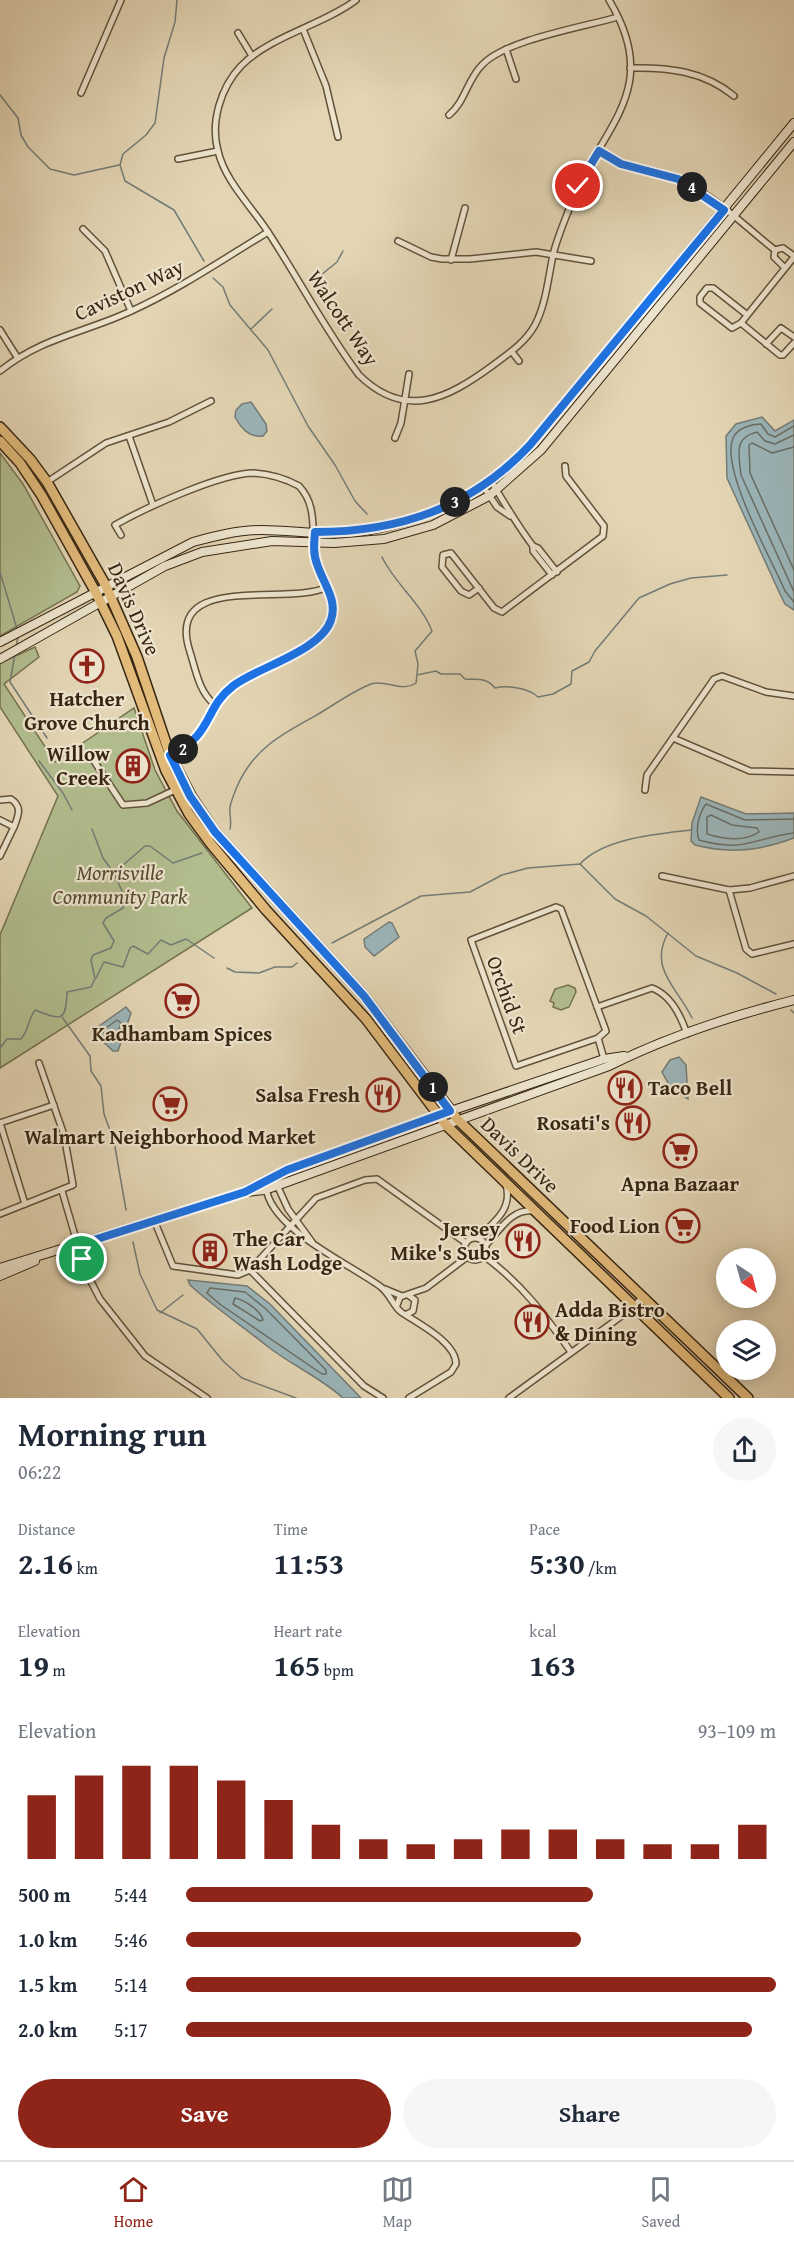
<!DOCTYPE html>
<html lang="en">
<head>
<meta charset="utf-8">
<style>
  :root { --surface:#fff; --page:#f6f6f7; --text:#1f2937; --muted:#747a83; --line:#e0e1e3; --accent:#8f2418 }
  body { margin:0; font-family:"Gentium Book Plus",serif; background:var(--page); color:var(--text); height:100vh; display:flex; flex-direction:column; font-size:22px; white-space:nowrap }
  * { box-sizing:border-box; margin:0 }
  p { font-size:20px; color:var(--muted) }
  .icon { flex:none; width:33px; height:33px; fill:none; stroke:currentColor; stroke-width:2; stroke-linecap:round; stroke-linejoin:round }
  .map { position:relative; height:1398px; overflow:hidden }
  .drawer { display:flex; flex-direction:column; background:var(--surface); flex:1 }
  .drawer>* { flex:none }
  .needle { width:39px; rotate:144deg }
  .buttons { position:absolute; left:716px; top:1248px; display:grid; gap:12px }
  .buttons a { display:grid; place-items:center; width:60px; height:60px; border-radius:50%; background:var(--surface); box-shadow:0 3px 15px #0003; font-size:30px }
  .pin { position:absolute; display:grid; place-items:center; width:51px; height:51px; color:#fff; margin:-26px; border:3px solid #fff; border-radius:50%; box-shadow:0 2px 6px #0007 }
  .km { position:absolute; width:30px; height:30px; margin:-15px; border-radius:50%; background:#222; color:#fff; font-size:16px; line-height:30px; text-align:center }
  .round { display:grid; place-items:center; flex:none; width:63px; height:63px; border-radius:32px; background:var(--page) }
  .head { display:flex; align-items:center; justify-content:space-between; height:102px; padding:0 18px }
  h1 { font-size:33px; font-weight:700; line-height:45px }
  .metrics { display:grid; grid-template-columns:repeat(3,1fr); gap:9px; height:102px; padding:6px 18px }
  .metrics div { display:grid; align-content:center }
  .metrics b { font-size:30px; font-weight:700 }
  .metrics small { font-size:16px; font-weight:400 }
  .metrics p { font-size:16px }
  .chart { height:168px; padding:12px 18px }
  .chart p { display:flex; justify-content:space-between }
  .chart svg { width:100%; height:108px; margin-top:6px; stroke:var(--accent); stroke-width:6 }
  .action { display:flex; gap:12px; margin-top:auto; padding:12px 18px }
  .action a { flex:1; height:69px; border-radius:36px; background:var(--accent); color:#fff; font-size:24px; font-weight:700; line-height:69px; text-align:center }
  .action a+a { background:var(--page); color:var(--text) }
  ul { padding:0 18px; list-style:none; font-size:20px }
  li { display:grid; grid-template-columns:96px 72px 1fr; align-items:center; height:45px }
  li i { height:15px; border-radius:8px; background:var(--accent) }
  .tabs { display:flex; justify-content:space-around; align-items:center; height:84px; border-top:2px solid var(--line); background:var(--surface); font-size:16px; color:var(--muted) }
  .tabs a { display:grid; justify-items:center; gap:3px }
  .tabs .active { color:var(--accent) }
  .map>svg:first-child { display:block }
</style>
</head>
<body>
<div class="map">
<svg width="794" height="1398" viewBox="0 0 794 1398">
  <rect width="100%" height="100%" fill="#e3d5b4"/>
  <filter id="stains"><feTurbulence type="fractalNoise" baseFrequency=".00333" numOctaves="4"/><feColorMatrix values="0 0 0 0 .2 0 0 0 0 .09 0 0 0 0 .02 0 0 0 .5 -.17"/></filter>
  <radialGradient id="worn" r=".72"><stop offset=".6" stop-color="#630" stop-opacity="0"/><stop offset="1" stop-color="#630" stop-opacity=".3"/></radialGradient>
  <!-- green -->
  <g fill="#b2bd8e" stroke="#747250" stroke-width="1.5">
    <path d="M0,453l23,31 57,102 -3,6 -77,44z"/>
    <path d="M35,647l4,10 -35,27 51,78 79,-54 21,62 22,41 75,97 -252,160v-133l58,-139 -58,-89v-44z"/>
    <path d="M568,985l7,3 1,4 -7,15 -8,3 -8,-3 1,-4 -4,-2 5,-12z"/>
  </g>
  <!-- water -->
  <g fill="#9bb5b9" stroke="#737c77" stroke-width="1.5">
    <path d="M251,402l15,22 1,7 -4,5c-14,2 -22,-8 -28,-19l1,-7 6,-6z"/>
    <path d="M762,417l13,14 19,-11v190l-9,-6 -5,-10 -53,-116 -1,-42 10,-12z"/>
    <path d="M701,797l45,17 48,-1v25c-34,13 -65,16 -99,7l-4,-4 1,-18z"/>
    <path d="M389,922l3,1 7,14 -25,19 -9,-9 -1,-8z"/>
    <path d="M126,1007l5,6 -13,38h-5l-21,-20z"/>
    <path d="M679,1057l7,8 2,34 -16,-9 -10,-18 8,-12z"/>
    <path d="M188,1280l59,6 23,18 91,94h-18c-23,-21 -52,-33 -76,-52 -26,-21 -53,-39 -77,-61z"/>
  </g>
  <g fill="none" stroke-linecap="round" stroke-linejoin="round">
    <!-- shore -->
    <g stroke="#696e66" stroke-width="1.5">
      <path d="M794,426l-19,11 -7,-3 -7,-10c-9,0 -24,4 -28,14 -13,31 38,120 52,153l9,11"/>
      <path d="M794,435l-19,9 -10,-3 -8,-9c-24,6 -18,22 -16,43l53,117"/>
      <path d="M794,447l-22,6 -20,-10 -3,2 1,28 44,97"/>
      <path d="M711,815l21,10 25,3 2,4c-15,10 -36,7 -52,2v-17z"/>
      <path d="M794,819l-49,1 -39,-16c-7,9 -11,25 -7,36 46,13 54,-2 95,-7"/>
      <path d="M117,1020l4,3 -6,18 -3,1 -10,-11z"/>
      <path d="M210,1288l35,4 21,17 60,61v4h-4l-101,-69 -14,-12z"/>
      <path d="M235,1298c10,2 26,13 28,22l-3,1 -27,-17z"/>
    </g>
    <!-- stream -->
    <g stroke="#737c77" stroke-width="1.5">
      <path d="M177,0l-2,22 -11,36 -9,65 -9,12 -23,19 -3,11 5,16 49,29 30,51"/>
      <path d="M0,95l18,23 3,17 7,12 22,22 24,6 45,-10"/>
      <path d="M213,278l10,9 7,18 38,45 40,76 27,39 20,36 12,13"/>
      <path d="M315,280l22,-18 6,-11"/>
      <path d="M251,329l21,-20"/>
      <path d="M382,557c13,27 39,46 50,74l-17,20 3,13 -1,10"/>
      <path d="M0,572l17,57"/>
      <path d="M16,647l2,-10"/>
      <path d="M15,654l-5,28 37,56"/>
      <path d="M39,761l24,32 9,17"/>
      <path d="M92,829l11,29 11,15"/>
      <path d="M230,829c2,-8 -1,-14 0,-22 1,-5 4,-13 6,-18 16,-39 44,-54 79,-73 19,-11 36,-24 56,-32 15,-5 30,9 45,-1l1,-8 19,-4 5,3h19l5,5c13,1 21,-2 30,9 12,-3 34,0 43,9l15,-3 18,-10 1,-13 17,-9 6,-11 44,-53 31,-14 21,-6 36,-3"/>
      <path d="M580,864c24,-26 78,-30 111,-34"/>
      <path d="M668,933c-20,36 10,55 24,85"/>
      <path d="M332,943l89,-47 49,-4 32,-17 26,-7 52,-4 35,35 31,17 50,40 41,17 39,21"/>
      <path d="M227,968l8,4 24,1 16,-6h17l5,-4"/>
      <path d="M96,978l8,-16 19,5 7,-19 3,-2 15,8 13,-14 10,5 15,-6 28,19"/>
      <path d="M791,1010l3,3"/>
      <path d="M62,1017l28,39 1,15 10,15 3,28 10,27 12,69"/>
      <path d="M0,1048l7,-9h14c8,-9 7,-20 14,-29 26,10 31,13 32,-18l24,-5 4,-8 -4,-19 2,-5 18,-7 3,-7 -11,-18 3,-5 17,-10 2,-10 -11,-25 31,-27h5l23,17 29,-10"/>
      <path d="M133,1242l7,32 17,36 40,19 26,32 19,17 54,20"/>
      <path d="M160,1313l23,-18"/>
    </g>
    <!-- street casing -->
    <g stroke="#62523b" stroke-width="8">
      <g id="street">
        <path d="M356,0c-33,25 -86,36 -115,66 -20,21 -31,56 -23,85 7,30 33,55 50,81 31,47 57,98 91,143 47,46 89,23 133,-9 16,-12 33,-23 43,-41 11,-21 13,-46 18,-70 4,-17 12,-35 18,-51 30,-78 93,-113 38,-204"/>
        <path d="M303,29l23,57 12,51"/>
        <path d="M238,33l14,23"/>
        <path d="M506,49l10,30"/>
        <path d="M630,68c38,-1 74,3 104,28"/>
        <path d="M81,93l40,-93"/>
        <path d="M449,115c16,-13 18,-35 33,-50 23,-25 101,-38 136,-48"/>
        <path d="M599,151c28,18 50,15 78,28 37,15 67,47 98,71l8,-2 11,8"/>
        <path d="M178,159l40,-8"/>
        <path d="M83,229l22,22 26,60"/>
        <path d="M398,241l33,16 11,2h28l66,-7 55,9"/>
        <path d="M775,250l-1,7 11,11"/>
        <path d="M451,260l14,-52"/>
        <path d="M746,314l-33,-26h-6l-7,9v6l32,25 9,-5 53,-66"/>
        <path d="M741,323l39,32h3l11,-12"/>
        <path d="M0,330l17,27"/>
        <path d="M766,344l15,-16 13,9"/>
        <path d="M512,352l7,9"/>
        <path d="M0,371c41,-33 83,-38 129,-59 49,-22 93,-52 139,-80"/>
        <path d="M129,436l24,69"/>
        <path d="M395,438l6,-15 8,-49"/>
        <path d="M491,481c14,23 26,44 42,65v5l19,24"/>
        <path d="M47,482l59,-39 63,-21 42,-21"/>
        <path d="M483,486l14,21 13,9"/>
        <path d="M121,535l-6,-10c30,-17 106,-52 139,-52 15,1 32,6 45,13 19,20 12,46 16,70 2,17 15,30 18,47 6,46 -76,61 -104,86 -27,24 -19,47 -59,66"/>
        <path d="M533,546l5,2 19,24"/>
        <path d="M479,588l-10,7 -8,-4 -19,-24 1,-12 8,-2 43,55 8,4 101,-76 1,-10 -38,-50 -1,-10"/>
        <path d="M215,705c-16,-13 -19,-34 -25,-53 -27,-82 99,-45 137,-65"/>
        <path d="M673,738l77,33 44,1"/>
        <path d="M92,758l31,47 24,-2 28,-13"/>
        <path d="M645,790l2,-15 67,-96 8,-3 44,16 28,4"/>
        <path d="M0,800l11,-1c12,8 7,17 3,28"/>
        <path d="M0,820l14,7 -14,29"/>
        <path d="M662,876l67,14 21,-2 44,-12"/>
        <path d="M729,890l17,59 6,5 42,-10"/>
        <path d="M597,1007l55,-19c19,7 29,28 35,46"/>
        <path d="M598,1038l8,-7 -45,-122 -5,-2 -85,33 45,126 82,-28 6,21"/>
        <path d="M0,1123l25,81"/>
        <path d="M0,1123l54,-18"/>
        <path d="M269,1179l8,6 11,24 24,33"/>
        <path d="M266,1187c4,42 84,77 115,100 9,7 13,20 20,25 16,11 55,30 55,52l-5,8 -42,26"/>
        <path d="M62,1191l23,79 15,29 45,57 62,42"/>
        <path d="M0,1214l73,-29 -9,-50 -25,-72"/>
        <path d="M154,1220l19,46 65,9 12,-5"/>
        <circle cx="475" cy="1249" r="11"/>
        <path d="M478,1238c16,-16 35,-29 28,-53"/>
        <path d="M486,1245c13,-14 26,-37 47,-34"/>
        <path d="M484,1256c38,28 60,58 87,96"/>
        <path d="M385,1289l17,7"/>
        <path d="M397,1305l3,-8 26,-9 41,-31"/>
        <path d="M407,1314l6,-3 2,-11 -7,-5"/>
        <path d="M383,1398l-19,-12 -114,-116 66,-72 49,-18 12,-1 89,64"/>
        <path d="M509,1398l118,-86 16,-15"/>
      </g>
    </g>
    <!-- secondary casing -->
    <g stroke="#372613" stroke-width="10">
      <g id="secondary">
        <path d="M0,642l193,-100c22,-6 45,-12 68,-12 32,0 65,6 96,2 67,-9 128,-38 173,-87l264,-322"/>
        <path d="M0,659l165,-93 37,-14 70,-11 62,2 50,-4 49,-14 56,-29 52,-46 253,-308"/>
        <path d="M249,1189l38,-19 143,-52 174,-59 20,-3"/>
        <path d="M0,1268l245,-76 20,-2 344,-124c58,-29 122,-50 185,-66"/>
        <path d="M0,1276l35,-15"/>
      </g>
    </g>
    <!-- primary casing -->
    <g stroke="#372613" stroke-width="12">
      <g id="primary">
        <path d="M0,427l30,32 17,23 59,104 31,71 33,98 21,41 24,36 149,164 94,124 290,278"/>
        <path d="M0,441l20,22 22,33 53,95 22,45 49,135 23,43 22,30 55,66 100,109 80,106 283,273"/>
      </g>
    </g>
    <!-- street -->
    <use href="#street" stroke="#ede4ce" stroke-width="5"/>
    <!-- secondary -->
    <use href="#secondary" stroke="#ede4ce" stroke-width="8"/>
    <!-- primary -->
    <use href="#primary" stroke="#e2ba7a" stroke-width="9"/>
  </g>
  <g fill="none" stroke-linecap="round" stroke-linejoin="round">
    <!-- route casing -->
    <g stroke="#fff" stroke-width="12">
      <path id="route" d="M82,1259l-4,-14 167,-53 42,-22 163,-59 -86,-115 -149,-164 -25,-36 -20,-41c44,-20 33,-46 63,-69 25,-19 88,-35 98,-66 7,-20 -8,-37 -14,-56 -4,-10 -3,-21 -2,-32 84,0 156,-24 215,-87l194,-235 -46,-31 -57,-15 -22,-13 -21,35"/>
    </g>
    <!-- route -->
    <use href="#route" stroke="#1a73e8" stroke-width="8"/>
  </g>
  <!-- icons -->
  <defs>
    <g id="church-ring" transform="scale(1.725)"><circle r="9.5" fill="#ede4ce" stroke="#8f2418" stroke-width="1.5"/><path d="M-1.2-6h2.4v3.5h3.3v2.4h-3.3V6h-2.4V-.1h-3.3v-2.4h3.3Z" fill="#8f2418"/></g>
    <g id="building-ring" transform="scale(1.725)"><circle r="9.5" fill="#ede4ce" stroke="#8f2418" stroke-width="1.5"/><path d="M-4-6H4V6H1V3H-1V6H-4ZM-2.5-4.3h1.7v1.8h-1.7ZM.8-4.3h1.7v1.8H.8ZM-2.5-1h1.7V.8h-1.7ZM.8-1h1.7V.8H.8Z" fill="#8f2418"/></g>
    <g id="supermarket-ring" transform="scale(1.725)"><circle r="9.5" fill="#ede4ce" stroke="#8f2418" stroke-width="1.5"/><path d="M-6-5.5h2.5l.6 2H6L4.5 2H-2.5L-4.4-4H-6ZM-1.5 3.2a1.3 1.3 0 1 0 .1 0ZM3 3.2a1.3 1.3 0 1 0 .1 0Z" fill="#8f2418"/></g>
    <g id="restaurant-ring" transform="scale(1.725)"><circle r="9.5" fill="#ede4ce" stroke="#8f2418" stroke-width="1.5"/><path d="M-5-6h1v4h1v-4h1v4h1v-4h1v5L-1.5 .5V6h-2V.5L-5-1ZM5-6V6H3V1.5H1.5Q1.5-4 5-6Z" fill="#8f2418"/></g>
  </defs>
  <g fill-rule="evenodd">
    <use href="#church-ring" x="87" y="666"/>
    <use href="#building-ring" x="133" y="766"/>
    <use href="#supermarket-ring" x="182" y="1001"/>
    <use href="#restaurant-ring" x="625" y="1088"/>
    <use href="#restaurant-ring" x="383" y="1095"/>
    <use href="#supermarket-ring" x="170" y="1104"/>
    <use href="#restaurant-ring" x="633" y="1123"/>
    <use href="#supermarket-ring" x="680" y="1151"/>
    <use href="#supermarket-ring" x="683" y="1226"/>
    <use href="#restaurant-ring" x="523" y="1241"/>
    <use href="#building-ring" x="210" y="1251"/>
    <use href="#restaurant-ring" x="532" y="1322"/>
  </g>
  <g text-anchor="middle" stroke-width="4.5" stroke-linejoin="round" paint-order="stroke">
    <!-- street labels -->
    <g font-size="21" fill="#372613" stroke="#ede4ce">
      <text transform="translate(129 290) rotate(-25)" y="7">Caviston Way</text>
      <text transform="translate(343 318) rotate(56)" y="7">Walcott Way</text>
      <text transform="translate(134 609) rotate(66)" y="7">Davis Drive</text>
      <text transform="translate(507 995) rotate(70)" y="7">Orchid St</text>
      <text transform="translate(520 1155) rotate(44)" y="7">Davis Drive</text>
    </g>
    <!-- poi labels -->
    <g font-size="21" font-weight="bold" fill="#372613" stroke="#ede4ce" text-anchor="end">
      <text x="87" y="706" text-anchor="middle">Hatcher<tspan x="87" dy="24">Grove Church</tspan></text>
      <text x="110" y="761">Willow<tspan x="110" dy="24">Creek</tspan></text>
      <text x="182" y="1041" text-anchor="middle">Kadhambam Spices</text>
      <text x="648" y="1095" text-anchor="start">Taco Bell</text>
      <text x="360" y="1102">Salsa Fresh</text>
      <text x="610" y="1130">Rosati's</text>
      <text x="170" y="1144" text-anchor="middle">Walmart Neighborhood Market</text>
      <text x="680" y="1191" text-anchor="middle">Apna Bazaar</text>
      <text x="660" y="1233">Food Lion</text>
      <text x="500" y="1236">Jersey<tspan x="500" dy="24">Mike's Subs</tspan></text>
      <text x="233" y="1246" text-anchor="start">The Car<tspan x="233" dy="24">Wash Lodge</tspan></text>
      <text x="555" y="1317" text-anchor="start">Adda Bistro<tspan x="555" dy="24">&amp; Dining</tspan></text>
    </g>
    <!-- park labels -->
    <g font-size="21" font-style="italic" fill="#564c32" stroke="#ede4ce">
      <text x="120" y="880">Morrisville<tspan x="120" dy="24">Community Park</tspan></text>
    </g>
  </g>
  <rect width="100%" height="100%" filter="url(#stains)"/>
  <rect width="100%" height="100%" fill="url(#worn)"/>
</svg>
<div class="buttons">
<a><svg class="needle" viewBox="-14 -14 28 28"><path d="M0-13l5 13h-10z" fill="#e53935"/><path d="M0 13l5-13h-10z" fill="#747a83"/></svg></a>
<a><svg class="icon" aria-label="layers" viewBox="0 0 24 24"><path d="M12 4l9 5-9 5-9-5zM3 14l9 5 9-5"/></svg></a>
</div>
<div class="pin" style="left:82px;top:1259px;background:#1e9e55"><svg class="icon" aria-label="arrive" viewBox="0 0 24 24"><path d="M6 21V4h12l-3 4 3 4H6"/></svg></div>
<div class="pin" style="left:578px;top:186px;background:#d93025"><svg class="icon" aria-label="check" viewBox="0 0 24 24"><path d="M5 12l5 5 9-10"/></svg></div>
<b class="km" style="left:433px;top:1087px">1</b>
<b class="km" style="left:183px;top:749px">2</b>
<b class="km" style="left:455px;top:502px">3</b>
<b class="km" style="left:692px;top:187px">4</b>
</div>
<section class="drawer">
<div class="head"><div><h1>Morning run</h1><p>06:22</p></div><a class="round"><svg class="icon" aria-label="share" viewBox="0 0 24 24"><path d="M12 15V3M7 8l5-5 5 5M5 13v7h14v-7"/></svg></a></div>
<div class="metrics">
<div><p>Distance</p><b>2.16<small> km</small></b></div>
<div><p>Time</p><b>11:53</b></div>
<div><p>Pace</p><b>5:30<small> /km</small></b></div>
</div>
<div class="metrics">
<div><p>Elevation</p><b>19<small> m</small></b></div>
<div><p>Heart rate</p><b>165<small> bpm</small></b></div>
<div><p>kcal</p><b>163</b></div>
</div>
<div class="chart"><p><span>Elevation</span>93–109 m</p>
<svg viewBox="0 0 160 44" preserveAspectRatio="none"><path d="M5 44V18M15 44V10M25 44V6M35 44V6M45 44V12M55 44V20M65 44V30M75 44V36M85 44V38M95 44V36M105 44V32M115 44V32M125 44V36M135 44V38M145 44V38M155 44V30"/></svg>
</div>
<ul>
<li><b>500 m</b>5:44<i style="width:69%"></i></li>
<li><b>1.0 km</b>5:46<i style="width:67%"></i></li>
<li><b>1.5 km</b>5:14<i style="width:100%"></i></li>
<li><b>2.0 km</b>5:17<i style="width:96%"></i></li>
</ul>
<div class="action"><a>Save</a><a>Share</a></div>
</section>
<nav class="tabs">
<a class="active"><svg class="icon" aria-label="home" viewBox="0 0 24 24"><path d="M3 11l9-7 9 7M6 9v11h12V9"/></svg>Home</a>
<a><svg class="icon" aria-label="map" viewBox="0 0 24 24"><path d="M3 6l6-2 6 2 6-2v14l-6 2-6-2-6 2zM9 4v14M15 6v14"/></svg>Map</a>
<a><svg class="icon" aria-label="saved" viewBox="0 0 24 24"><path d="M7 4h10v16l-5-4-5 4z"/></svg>Saved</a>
</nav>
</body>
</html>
